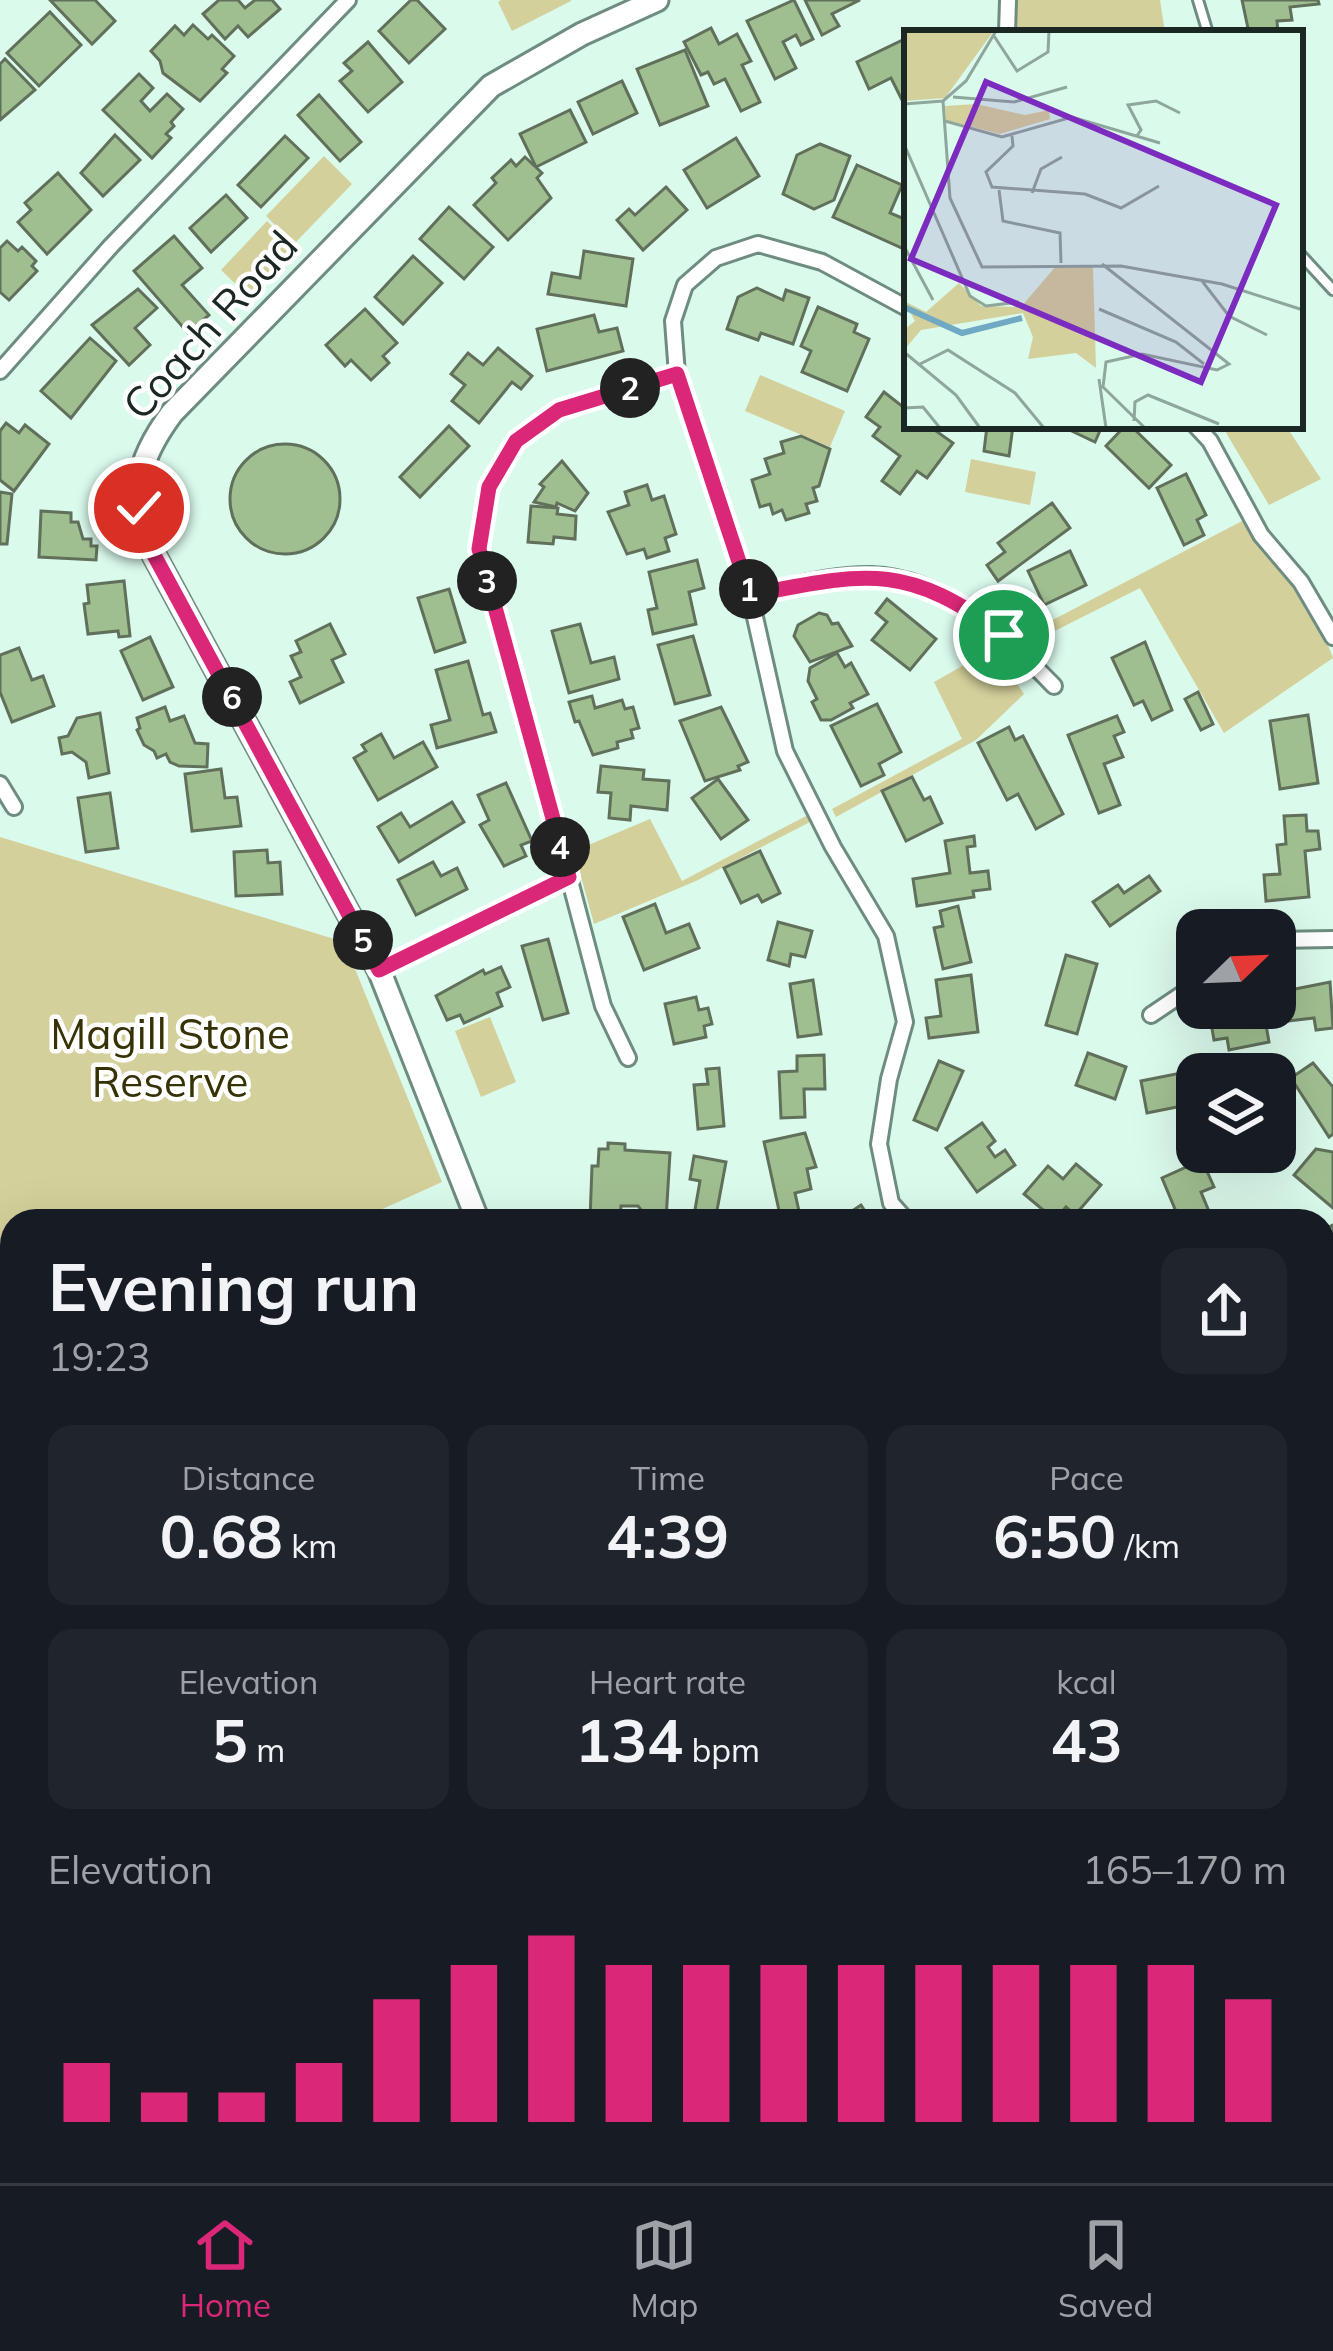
<!DOCTYPE html>
<html lang="en">
<head>
<meta charset="utf-8">
<style>
  :root { --surface:#171b24; --page:#20242c; --text:#f1f3f6; --muted:#9ea1a6; --line:#363941; --accent:#db2777 }
  body { margin:0; font-family:Mulish,sans-serif; background:var(--page); color:var(--text); height:100vh; display:flex; flex-direction:column; font-size:45px; white-space:nowrap }
  * { box-sizing:border-box; margin:0 }
  p { font-size:39px; color:var(--muted) }
  .icon { flex:none; width:66px; height:66px; fill:none; stroke:currentColor; stroke-width:2; stroke-linecap:round; stroke-linejoin:round }
  .map { position:relative; flex:1; overflow:hidden }
  .panel { position:absolute; left:0px; top:1209px; width:1335px; height:975px; display:flex; flex-direction:column; background:var(--surface); border-radius:36px 36px 0 0; box-shadow:0 12px 48px #0002 }
  .panel>* { flex:none }
  .needle { width:78px; rotate:67deg }
  .tools { position:absolute; left:1176px; top:909px; display:grid; gap:24px }
  .tools a { display:grid; place-items:center; width:120px; height:120px; border-radius:24px; background:var(--surface); box-shadow:0 12px 48px #0002; font-size:60px }
  .pin { position:absolute; display:grid; place-items:center; width:102px; height:102px; color:#fff; margin:-51px; border:6px solid #fff; border-radius:50%; box-shadow:0 3px 12px #0007 }
  .km { position:absolute; width:60px; height:60px; margin:-30px; border-radius:50%; background:#222; color:#fff; font-size:33px; line-height:60px; text-align:center }
  .round { display:grid; place-items:center; flex:none; width:126px; height:126px; border-radius:24px; background:var(--page) }
  .headline { display:flex; align-items:center; justify-content:space-between; height:204px; padding:0 48px }
  h1 { font-size:66px; font-weight:700; line-height:90px }
  .stats { display:grid; grid-template-columns:repeat(3,1fr); gap:18px; height:204px; padding:12px 48px }
  .stats div { display:grid; align-content:center; border-radius:24px; background:var(--page); text-align:center }
  .stats b { font-size:60px; font-weight:700 }
  .stats small { font-size:33px; font-weight:400 }
  .stats p { font-size:33px }
  .chart { height:336px; padding:24px 48px }
  .chart p { display:flex; justify-content:space-between }
  .chart svg { width:100%; height:216px; margin-top:12px; stroke:var(--accent); stroke-width:6 }
  .tab-bar { display:flex; justify-content:space-around; align-items:center; height:168px; border-top:3px solid var(--line); background:var(--surface); font-size:33px; color:var(--muted) }
  .tab-bar a { display:grid; justify-items:center; gap:6px }
  .tab-bar .active { color:var(--accent) }
  .map>svg:first-child { display:block }
</style>
</head>
<body>
<div class="map">
<svg width="1333" height="2183" viewBox="0 0 1333 2183">
  <rect width="100%" height="100%" fill="#dafaec"/>
  <!-- green -->
  <g fill="#d3d09b">
    <path d="M501,0h70v1l-59,30 -14,-29z"/>
    <path d="M1015,0h145l5,33h-150z"/>
    <path d="M324,156l28,28 -58,60 -28,-28z"/>
    <path d="M267,221l26,25 -46,49 -26,-25z"/>
    <path d="M760,375l85,36 -15,36 -85,-36z"/>
    <path d="M1222,426h64l35,53 -52,26z"/>
    <path d="M971,459l65,13 -6,33 -65,-13z"/>
    <path d="M1244,520l69,87 20,51 -109,75 -84,-145 -107,54 -11,-6z"/>
    <path d="M994,648l30,46 -48,46 -140,77 -4,-8 130,-70 -28,-57z"/>
    <path d="M808,815l4,6 -116,60 -102,43 -20,-73 76,-32 32,62z"/>
    <path d="M0,837l344,105 98,240 -86,39h-344v156l-12,5z"/>
    <path d="M490,1017l26,65 -35,15 -26,-66z"/>
  </g>
  <!-- building -->
  <g fill="#a0bf91" stroke="#61705a" stroke-width="3">
    <path d="M50,0h45l20,21 -23,23z"/>
    <path d="M219,0h19l7,8 10,-8h17l8,9 -32,28 -10,-11 -13,13 -22,-25z"/>
    <path d="M411,0h6l28,29 -36,34 -30,-32z"/>
    <path d="M794,0l19,39 -12,6 -5,-10 -13,7 13,26 -21,11 -28,-58z"/>
    <path d="M805,0h55l-28,14 7,12 -17,9z"/>
    <path d="M1242,0h76l1,4 -29,3 2,13 -15,1 1,12h-29z"/>
    <path d="M50,12l31,33 -42,41 -32,-33z"/>
    <path d="M193,25l15,14 4,-4 22,21 -12,13 5,4 -27,28 -37,-28 -3,-12 -9,-10 24,-25 9,9z"/>
    <path d="M711,28l8,16 18,-10 14,27 -9,4 18,37 -19,9 -16,-32 -11,5 -6,-12 -7,3 -17,-33z"/>
    <path d="M907,38v67l-2,1 -14,-28 -22,11 -12,-27z"/>
    <path d="M368,42l34,40 -34,30 -28,-31 12,-10 -8,-8z"/>
    <path d="M685,50l23,56 -48,19 -23,-56z"/>
    <path d="M5,59l30,31 -35,30v-56z"/>
    <path d="M139,74l14,14 -12,13 9,10 17,-17 16,15 -12,13 3,4 -8,8 5,4 -19,20 -49,-48z"/>
    <path d="M622,81l15,32 -44,21 -15,-32z"/>
    <path d="M319,95l42,47 -21,19 -42,-46z"/>
    <path d="M570,110l16,32 -50,25 -16,-33z"/>
    <path d="M115,135l25,25 -37,36 -22,-23z"/>
    <path d="M285,136l23,22 -47,49 -23,-22z"/>
    <path d="M736,138l23,38 -52,32 -23,-38z"/>
    <path d="M820,144l30,12 -16,44 -20,9 -31,-15 14,-39z"/>
    <path d="M525,157l17,16 -5,5 14,20 -43,42 -34,-35 22,-22 -4,-5 19,-18 5,6z"/>
    <path d="M857,165l45,20 -12,28 17,7 -3,29 -71,-32z"/>
    <path d="M58,173l33,37 -44,44 -29,-32 13,-12 -6,-7z"/>
    <path d="M666,187l21,23 -44,40 -26,-30 12,-11 6,6z"/>
    <path d="M226,195l21,23 -36,34 -21,-24z"/>
    <path d="M449,207l44,40 -29,32 -44,-40z"/>
    <path d="M174,236l28,32 -20,17 27,30 -21,18 -54,-62z"/>
    <path d="M7,241l11,10 4,-4 14,14 -4,5 5,5 -28,29 -9,-8v-44z"/>
    <path d="M584,251l49,8 -7,47 -78,-12 4,-21 28,5z"/>
    <path d="M413,256l29,27 -39,41 -28,-27z"/>
    <path d="M757,288l26,12 3,-10 23,8 -16,46 -32,-11 -3,7 -31,-11 11,-32z"/>
    <path d="M138,289l19,19 -22,20 15,17 -21,20 -37,-40z"/>
    <path d="M818,307l39,17 -3,8 15,7 -22,52 -45,-19 9,-21 -10,-5z"/>
    <path d="M365,309l32,34 -14,13 6,7 -18,17 -20,-20 -6,6 -19,-21z"/>
    <path d="M594,315l5,17 18,-4 6,23 -76,20 -10,-42z"/>
    <path d="M90,338l26,23 -45,57 -30,-27z"/>
    <path d="M498,348l34,28 -11,13 -9,-7 -33,41 -27,-22 13,-16 -14,-11 17,-21 15,12z"/>
    <path d="M884,392l23,18v16h22l24,17 -26,35 -10,-7 -17,23 -18,-13 18,-25 -27,-20 7,-9 -14,-10z"/>
    <path d="M6,423l13,10 6,-8 24,19 -35,47 -14,-11v-49z"/>
    <path d="M449,426l20,20 -49,51 -20,-20z"/>
    <path d="M987,426h26l-4,30 -25,-5z"/>
    <path d="M1061,426h41l-7,16z"/>
    <path d="M1125,426h6l40,39 -22,23 -43,-42z"/>
    <path d="M801,436l29,13 -11,37 -6,2 4,13 -11,3 3,9 -23,7 -4,-10 -9,4 -3,-10 -10,3 -8,-27 18,-6 -5,-15 19,-6 -3,-11z"/>
    <circle cx="285" cy="499" r="55"/>
    <path d="M562,461l26,32 -13,18 -18,-8 -1,4 -22,-5 10,-15 -4,-3z"/>
    <path d="M1186,474l20,41 -9,5 7,15 -20,10 -27,-57z"/>
    <path d="M647,485l5,15 12,-4 12,38 -11,4 4,13 -22,7 -3,-9 -17,5 -19,-42 21,-7 -4,-13z"/>
    <path d="M0,492l12,2 -5,50h-7z"/>
    <path d="M1052,503l18,25 -72,53 -11,-16 18,-13 -7,-9z"/>
    <path d="M531,506l27,2 -1,6 19,2 -1,23 -21,-2 -1,7 -25,-2z"/>
    <path d="M41,511l30,2v9h7l5,17h8v7h6l-1,14 -57,-3z"/>
    <path d="M1070,551l16,34 -42,20 -16,-34z"/>
    <path d="M697,560l7,28 -15,4 7,32 -43,10 -5,-24 9,-2 -8,-36z"/>
    <path d="M124,581l6,55 -11,1 -1,-6 -30,3 -4,-30 5,-1 -2,-18z"/>
    <path d="M449,589l16,53 -30,10 -17,-54z"/>
    <path d="M887,599l49,40 -26,31 -38,-30 15,-18 -11,-9z"/>
    <path d="M819,613l8,2 5,9 6,-1 14,23 -42,16 -16,-26 4,-11z"/>
    <path d="M330,624l15,30 -13,6 11,22 -43,21 -10,-21 11,-5 -10,-21 10,-4 -5,-11z"/>
    <path d="M580,624l11,39 23,-6 5,22 -50,14 -17,-62z"/>
    <path d="M693,636l17,59 -35,9 -17,-59z"/>
    <path d="M150,637l23,50 -30,13 -22,-49z"/>
    <path d="M1145,642l27,68 -20,10 -9,-19 -9,4 -22,-47z"/>
    <path d="M19,648l13,32 11,-4 11,30 -42,16 -12,-30v-37z"/>
    <path d="M837,653l8,14 6,-4 17,31 -18,9 3,5 -22,12h-10l-9,-18 5,-3 -9,-18 2,-13z"/>
    <path d="M468,661l15,54 7,-2 6,19 -59,16 -6,-23 19,-5 -14,-50z"/>
    <path d="M1198,692l15,32 -12,6 -16,-31z"/>
    <path d="M592,696l3,12 27,-8 3,9 8,-2 6,21 -8,2 2,8 -16,4 1,6 -25,7 -14,-34 -4,1 -6,-20z"/>
    <path d="M877,704l24,48 -22,12 5,11 -23,11 -30,-60z"/>
    <path d="M165,707l5,14 14,-5 11,27 13,1 -1,23 -28,-1 -9,-4 -4,-8 -9,4 -3,-7 -10,-6 -7,-15 3,-2 -3,-10z"/>
    <path d="M721,707l27,55 -10,4 2,4 -35,11 -25,-60z"/>
    <path d="M100,713l9,60 -20,5 -3,-16 -14,-10 -10,2 -3,-16 9,-2 9,-18z"/>
    <path d="M1308,715l10,68 -38,6 -10,-68z"/>
    <path d="M1117,716l7,16 -10,4 9,21 -19,7 16,41 -21,8 -31,-78z"/>
    <path d="M1009,727l6,13 8,-4 40,78 -27,15 -18,-35 -11,6 -29,-57z"/>
    <path d="M381,734l13,24 29,-16 14,25 -59,33 -24,-42 12,-7 -4,-6z"/>
    <path d="M601,766l43,4 -1,9 26,2 -2,29 -36,-4 -1,14 -21,-2 2,-25 -13,-1z"/>
    <path d="M221,769l4,29 12,-1 4,29 -49,5 -7,-57z"/>
    <path d="M912,777l12,23 6,-3 12,26 -36,18 -24,-50z"/>
    <path d="M718,779l30,41 -27,19 -29,-41z"/>
    <path d="M506,783l26,58 -11,4 5,11 -22,10 -24,-41 9,-5 -11,-25z"/>
    <path d="M110,793l8,55 -32,4 -8,-54z"/>
    <path d="M452,802l12,20 -65,40 -21,-35 23,-14 9,14z"/>
    <path d="M1306,815l1,16h11l2,18 -15,2 4,46 -43,4 -2,-26 16,-1 -3,-29 9,-1 -2,-28z"/>
    <path d="M974,836l1,10 -8,1 3,26 18,-2 2,18 -17,2 1,6 -57,9 -4,-27 37,-6 -5,-32z"/>
    <path d="M267,850l1,13 12,-1 2,32 -46,2 -2,-44z"/>
    <path d="M760,851l20,42 -18,9 -4,-7 -17,8 -17,-35z"/>
    <path d="M433,862l8,14 16,-8 10,21 -51,26 -18,-35z"/>
    <path d="M1149,876l11,15 -50,35 -17,-24 25,-17 6,8z"/>
    <path d="M655,904l11,29 23,-9 10,24 -55,22 -21,-53z"/>
    <path d="M958,906l13,56 -28,7 -9,-41 9,-2 -3,-15z"/>
    <path d="M778,922l34,9 -7,26 -14,-3 -2,12 -21,-6z"/>
    <path d="M548,939l20,74 -25,7 -21,-74z"/>
    <path d="M1066,955l31,9 -20,70 -31,-9z"/>
    <path d="M501,967l9,20 -13,6 5,13 -38,17 -4,-8 -13,5 -11,-24 47,-26 2,4z"/>
    <path d="M971,975l7,57 -49,6 -3,-20 15,-2 -5,-36z"/>
    <path d="M813,980l8,54 -23,3 -8,-53z"/>
    <path d="M1330,982l3,46 -17,2 -2,-12 -35,4 -4,-29z"/>
    <path d="M696,997l3,13 9,-2 4,16 -8,2 2,11 -32,7 -9,-40z"/>
    <path d="M1263,1008l6,34 -40,8 -2,-12 -13,2 -4,-23z"/>
    <path d="M1088,1053l38,14 -11,32 -39,-14z"/>
    <path d="M824,1055l1,34h-21l1,28 -24,1 -2,-46 18,-1v-15z"/>
    <path d="M939,1061l24,10 -26,59 -23,-10z"/>
    <path d="M1313,1063l20,24v47l-4,3 -38,-59z"/>
    <path d="M719,1068l5,58 -26,3 -4,-44 14,-1 -2,-15z"/>
    <path d="M1196,1070l1,33 -50,10 -6,-32z"/>
    <path d="M982,1123l13,18 -7,6 7,10 10,-7 10,15 -38,27 -31,-44z"/>
    <path d="M805,1133l11,34 -9,2 4,20 -16,4 4,18 -19,4 -16,-73z"/>
    <path d="M608,1143l17,1v6l45,3 -4,67 -16,1 -12,-15h-17l-1,15 -30,-1 2,-54h6l1,-17h9z"/>
    <path d="M1316,1149l17,3v56l-39,-33z"/>
    <path d="M694,1156l32,6 -11,59h-22l7,-40 -10,-2z"/>
    <path d="M1202,1160l12,27 -13,5 12,29h-33l-18,-43z"/>
    <path d="M1076,1164l25,21 -26,30 -9,-8 -11,13 -31,-26 24,-28 15,13z"/>
    <path d="M861,1205l8,12 -6,4h-26z"/>
    <path d="M1333,1225v44l-10,-18v-21z"/>
    <path d="M1327,1312l6,6v49l-10,9v-60z"/>
  </g>
  <g fill="none" stroke-linecap="round" stroke-linejoin="round">
    <!-- lane casing -->
    <g stroke="#6e8c7f" stroke-width="14">
      <g id="lane">
        <path d="M1198,0l10,33"/>
        <path d="M1300,254l33,36"/>
      </g>
    </g>
    <!-- street casing -->
    <g stroke="#6e8c7f" stroke-width="20">
      <g id="street">
        <path d="M1007,33l1,-33"/>
        <path d="M0,371l111,-125 237,-246"/>
        <path d="M1196,426l14,15 51,94 40,47 32,55"/>
        <path d="M750,595c39,-8 82,-21 122,-20 75,3 133,61 182,111"/>
        <path d="M0,784l14,23"/>
        <path d="M569,877l34,129 25,52"/>
        <path d="M1275,940l58,-1"/>
        <path d="M379,970l190,-93 -89,-328 9,-62 27,-46 43,-31 118,-36"/>
        <path d="M1151,1015l46,-31"/>
        <path d="M907,1221l-16,-18 -12,-59 10,-65 16,-57 -19,-86 -53,-89 -48,-96 -35,-156 -73,-221 -4,-53 12,-36 31,-27 42,-14 64,18 85,46"/>
        <path d="M0,1688l12,24"/>
        <path d="M109,2172l1,11"/>
        <path d="M255,2183l2,-11"/>
        <path d="M494,2183l4,-11"/>
      </g>
    </g>
    <!-- secondary casing -->
    <g stroke="#6e8c7f" stroke-width="27">
      <g id="secondary">
        <path d="M478,1221l-99,-251 -225,-415c-25,-59 -19,-92 18,-142l319,-327 91,-52 75,-34"/>
        <path d="M692,2172l2,11"/>
      </g>
    </g>
    <!-- lane -->
    <use href="#lane" stroke="#fff" stroke-width="8"/>
    <!-- street -->
    <use href="#street" stroke="#fff" stroke-width="14"/>
    <!-- secondary -->
    <use href="#secondary" stroke="#fff" stroke-width="21"/>
  </g>
  <g fill="none" stroke-linecap="round" stroke-linejoin="round">
    <!-- route casing -->
    <g stroke="#fff" stroke-width="24">
      <path id="route" d="M139,508l15,47 225,415 190,-93 -90,-328 10,-62 27,-46 43,-31 118,-36 73,221c115,-22 155,-34 254,40"/>
    </g>
    <!-- route -->
    <use href="#route" stroke="#db2777" stroke-width="15"/>
  </g>
  <g text-anchor="middle" stroke-width="9" stroke-linejoin="round" paint-order="stroke">
    <!-- street labels -->
    <g font-size="42" fill="#1b2722" stroke="#fff">
      <text transform="translate(210 325) rotate(-48)" y="15">Coach Road</text>
    </g>
    <!-- park labels -->
    <g font-size="42" fill="#363206" stroke="#fff">
      <text x="170" y="1049">Magill Stone<tspan x="170" dy="48">Reserve</tspan></text>
    </g>
  </g>
  <!-- overview -->
  <g transform="translate(904 30)">
    <rect width="399" height="399" fill="#dafaec"/>
    <path d="M0,1h85l4,1 -48,66 -41,3zM72,74l49,11 24,-5 1,9 -50,15 -54,-14 -1,-14zM152,236l37,1 3,101 -20,-15 -48,6 5,-22 -10,-24 -102,17 -17,20v-20l11,-9 -11,-20 22,11 33,-29 22,23 40,1z" fill="#d3d09b"/>
    <path fill="none" stroke="#70a9c4" stroke-width="6" d="M0,277l58,26 60,-15"/>
    <path fill="none" stroke="#8ea69b" stroke-width="3" d="M92,1l-30,50 -23,20 7,97 32,69 139,-1 101,18 81,26M90,6l23,35 31,-19 1,-21M49,67l61,5 53,-15M0,74l39,-3M41,91l57,16 70,-20 88,26M108,106l1,10 -27,26 6,15 93,7 36,14 38,-22M232,107l5,-7 -13,-25 28,-4 24,12M0,114l66,152 16,10 33,-4M95,160l4,31 57,12 1,30M128,163l9,-24 21,-12M0,216l29,54M198,234l127,100 -12,6 -75,-16 -36,8 -3,25 42,41M298,251l27,35 38,19M195,279l77,33 28,22M0,322l52,43 24,33M16,334l28,-14 67,43 29,35M195,349l7,49M0,378l19,-1 17,21M230,391l1,-19 13,-7 71,29"/>
    <path fill="#7b2cbf" fill-opacity="0.15" stroke="#7b2cbf" stroke-width="6" d="M82,52l290,123 -75,177 -290,-123z"/>
    <rect width="399" height="399" fill="none" stroke="#1b2722" stroke-width="6"/>
  </g>
</svg>
<div class="tools">
<a><svg class="needle" viewBox="-14 -14 28 28"><path d="M0-13l5 13h-10z" fill="#e53935"/><path d="M0 13l5-13h-10z" fill="#9ea1a6"/></svg></a>
<a><svg class="icon" aria-label="layers" viewBox="0 0 24 24"><path d="M12 4l9 5-9 5-9-5zM3 14l9 5 9-5"/></svg></a>
</div>
<div class="pin" style="left:1004px;top:635px;background:#1e9e55"><svg class="icon" aria-label="arrive" viewBox="0 0 24 24"><path d="M6 21V4h12l-3 4 3 4H6"/></svg></div>
<div class="pin" style="left:139px;top:508px;background:#d93025"><svg class="icon" aria-label="check" viewBox="0 0 24 24"><path d="M5 12l5 5 9-10"/></svg></div>
<b class="km" style="left:749px;top:589px">1</b>
<b class="km" style="left:630px;top:388px">2</b>
<b class="km" style="left:487px;top:581px">3</b>
<b class="km" style="left:560px;top:847px">4</b>
<b class="km" style="left:363px;top:940px">5</b>
<b class="km" style="left:232px;top:697px">6</b>
<section class="panel">
<div class="headline"><div><h1>Evening run</h1><p>19:23</p></div><a class="round"><svg class="icon" aria-label="share" viewBox="0 0 24 24"><path d="M12 15V3M7 8l5-5 5 5M5 13v7h14v-7"/></svg></a></div>
<div class="stats">
<div><p>Distance</p><b>0.68<small> km</small></b></div>
<div><p>Time</p><b>4:39</b></div>
<div><p>Pace</p><b>6:50<small> /km</small></b></div>
</div>
<div class="stats">
<div><p>Elevation</p><b>5<small> m</small></b></div>
<div><p>Heart rate</p><b>134<small> bpm</small></b></div>
<div><p>kcal</p><b>43</b></div>
</div>
<div class="chart"><p><span>Elevation</span>165–170 m</p>
<svg viewBox="0 0 160 44" preserveAspectRatio="none"><path d="M5 44V32M15 44V38M25 44V38M35 44V32M45 44V19M55 44V12M65 44V6M75 44V12M85 44V12M95 44V12M105 44V12M115 44V12M125 44V12M135 44V12M145 44V12M155 44V19"/></svg>
</div>
</section>
</div>
<nav class="tab-bar">
<a class="active"><svg class="icon" aria-label="home" viewBox="0 0 24 24"><path d="M3 11l9-7 9 7M6 9v11h12V9"/></svg>Home</a>
<a><svg class="icon" aria-label="map" viewBox="0 0 24 24"><path d="M3 6l6-2 6 2 6-2v14l-6 2-6-2-6 2zM9 4v14M15 6v14"/></svg>Map</a>
<a><svg class="icon" aria-label="saved" viewBox="0 0 24 24"><path d="M7 4h10v16l-5-4-5 4z"/></svg>Saved</a>
</nav>
</body>
</html>
